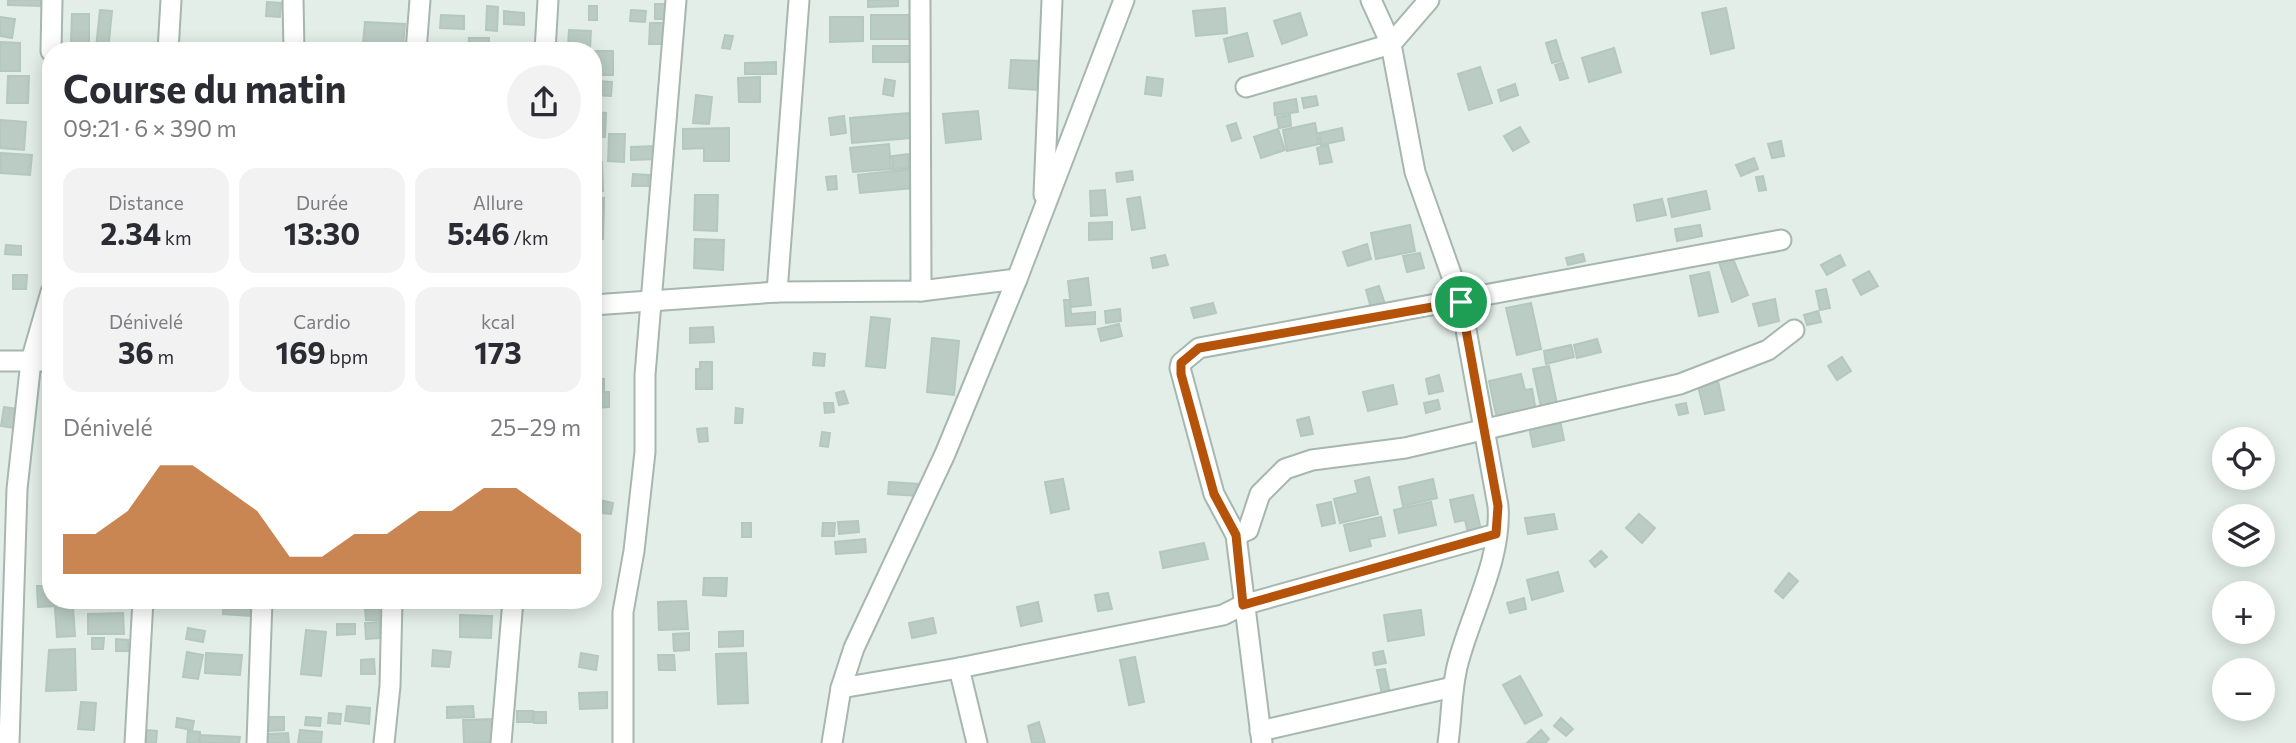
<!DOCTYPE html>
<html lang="fr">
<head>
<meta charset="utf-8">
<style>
  :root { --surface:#fff; --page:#f2f2f3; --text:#2b2b33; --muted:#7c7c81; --accent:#b45309 }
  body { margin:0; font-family:Commissioner,sans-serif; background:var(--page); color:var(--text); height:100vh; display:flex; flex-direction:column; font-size:26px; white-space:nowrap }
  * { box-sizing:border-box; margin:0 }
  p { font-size:23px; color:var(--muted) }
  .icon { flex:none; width:38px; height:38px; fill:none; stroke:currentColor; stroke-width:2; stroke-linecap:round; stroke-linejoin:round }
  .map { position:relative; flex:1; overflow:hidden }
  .details { position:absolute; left:42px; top:42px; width:560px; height:567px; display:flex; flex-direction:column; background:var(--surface); border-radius:28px; box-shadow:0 4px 18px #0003 }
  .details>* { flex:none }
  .controls { position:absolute; left:2212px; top:427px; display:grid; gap:14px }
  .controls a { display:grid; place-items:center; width:63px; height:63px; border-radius:50%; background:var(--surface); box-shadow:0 4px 18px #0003; font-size:35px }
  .pin { position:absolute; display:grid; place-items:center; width:60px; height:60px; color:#fff; margin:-30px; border:4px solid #fff; border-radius:50%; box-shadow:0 2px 7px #0007 }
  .round { display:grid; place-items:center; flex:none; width:74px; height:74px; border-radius:37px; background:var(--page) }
  .head { display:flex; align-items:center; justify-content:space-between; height:119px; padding:0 21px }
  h1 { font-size:38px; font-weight:700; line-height:52px }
  .figures { display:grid; grid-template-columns:repeat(3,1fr); gap:10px; height:119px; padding:7px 21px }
  .figures div { display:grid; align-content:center; border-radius:18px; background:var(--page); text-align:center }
  .figures b { font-size:30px; font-weight:700 }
  .figures small { font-size:19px; font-weight:400 }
  .figures p { font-size:19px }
  .chart { height:196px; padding:14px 21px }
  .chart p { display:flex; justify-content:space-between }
  .chart svg { width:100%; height:126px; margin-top:7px; fill:var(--accent); opacity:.7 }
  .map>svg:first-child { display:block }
</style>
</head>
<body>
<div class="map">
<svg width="2296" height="743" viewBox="0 0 2296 743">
  <rect width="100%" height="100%" fill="#e3eee8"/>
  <!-- building -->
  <g fill="#baccc4" stroke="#b4c8bf" stroke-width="2">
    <path d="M8,0h33v6l-33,-1z"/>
    <path d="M868,0h30v6l-30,1z"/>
    <path d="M267,2l14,1 -1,14 -14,-1z"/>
    <rect x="655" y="4" width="11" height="15"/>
    <path d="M487,6l11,1 -1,24 -11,-1z"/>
    <rect x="589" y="6" width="8" height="14"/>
    <path d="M1225,8l2,25 -31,3 -3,-25z"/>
    <path d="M1726,8l8,40 -23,6 -9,-41z"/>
    <path d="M100,10l12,1 -4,40h-31l1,-6 18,2z"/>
    <path d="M631,10l15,1 -1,11 -15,-1z"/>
    <path d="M504,11l20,2v12l-20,-1z"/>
    <path d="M1300,13l7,22 -25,9 -8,-23z"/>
    <path d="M72,14h17v29h-18z"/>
    <path d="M441,15l23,1v13l-24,-1z"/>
    <rect x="871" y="15" width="45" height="24"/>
    <path d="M0,17l15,2 -3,19 -12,-2z"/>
    <path d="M830,17h33v24l-33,1z"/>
    <path d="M365,22l40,2 -2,22 -40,-3z"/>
    <path d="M650,23h14v21h-15z"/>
    <path d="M569,30l22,1 -1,17 -22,-1z"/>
    <path d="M1247,33l6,23 -24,6 -5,-23z"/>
    <path d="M725,35l8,1 -3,13 -8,-1z"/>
    <path d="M469,38h20v13h-21z"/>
    <path d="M1556,40l6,20 -10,3 -6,-20z"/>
    <path d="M0,42l20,1v28h-20z"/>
    <path d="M873,46h38l1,16h-39z"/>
    <path d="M1614,48l7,24 -32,10 -7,-24z"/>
    <rect x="593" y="51" width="20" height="24"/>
    <path d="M1011,60l30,1 -2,29 -30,-2z"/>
    <path d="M776,62v12h-31v-11z"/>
    <path d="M1563,62l5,16 -8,2 -5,-15z"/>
    <path d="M1480,67l12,36 -23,7 -11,-36z"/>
    <path d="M8,76h21l-1,27h-21z"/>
    <path d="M760,77v25h-21l-1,-24z"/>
    <path d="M1147,77l16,2 -2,17 -16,-2z"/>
    <path d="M885,79l10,2 -2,15 -10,-2z"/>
    <path d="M595,81l17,1 -1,14 -17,-1z"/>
    <path d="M1515,84l3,11 -17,6 -3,-11z"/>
    <path d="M696,95l16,2 -3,27 -16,-1z"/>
    <path d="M1316,96l2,9 -14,3 -2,-10z"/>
    <path d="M1296,99l2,13 -23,3 -1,-12z"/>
    <path d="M978,111l3,28 -35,4 -3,-29z"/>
    <path d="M593,112l13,1 -1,24 -12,-1z"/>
    <path d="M909,113l2,25 -59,5 -2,-25z"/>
    <path d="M1290,115l1,11 -12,2 -2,-11z"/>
    <path d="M844,116l2,17 -15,2 -2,-17z"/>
    <path d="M0,120l26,2 -2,28 -24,-2z"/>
    <path d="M1236,123l5,15 -9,3 -5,-15z"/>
    <path d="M1315,123l4,21 -32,7 -4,-21z"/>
    <path d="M1520,127l9,15 -16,9 -9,-15z"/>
    <path d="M729,128v33h-25v-13l-21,1v-20z"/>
    <path d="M1342,128l2,12 -23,5 -2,-12z"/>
    <path d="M1278,129l7,21 -24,8 -7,-21z"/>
    <path d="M609,134h16l-1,28 -16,-1z"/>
    <path d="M1781,141l3,15 -12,2 -4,-14z"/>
    <path d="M889,144l2,25 -38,3 -3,-24z"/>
    <path d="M1328,145l4,17 -12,2 -3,-16z"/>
    <path d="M657,146v13l-26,1v-13z"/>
    <path d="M1,153l31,2 -2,20 -30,-2z"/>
    <path d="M908,154l1,14 -16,1 -1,-13z"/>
    <path d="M1754,158l4,11 -17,7 -5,-11z"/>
    <path d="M593,162h9l1,29h-10z"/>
    <path d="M911,169l2,19 -53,5 -2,-18z"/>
    <path d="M1132,171l1,9 -16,2 -1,-9z"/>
    <path d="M633,174l16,1 -1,11h-16z"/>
    <path d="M836,176l1,13 -9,1 -2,-13z"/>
    <path d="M1763,176l3,14 -7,1 -3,-14z"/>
    <path d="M1105,190l2,25 -16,1 -1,-25z"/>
    <path d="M1706,191l4,18 -38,8 -4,-18z"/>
    <path d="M695,195h23l-1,36 -23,-1z"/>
    <path d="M593,197l11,1 -1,41h-10z"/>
    <path d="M1140,197l5,31 -13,2 -5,-31z"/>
    <path d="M1662,199l4,16 -29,6 -3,-16z"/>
    <path d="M1112,222v17l-23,1v-17z"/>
    <path d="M1410,225l5,26 -39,8 -5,-26z"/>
    <path d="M1700,225l2,11 -25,5 -2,-12z"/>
    <path d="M695,239l29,1 -1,30 -29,-2z"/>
    <path d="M1367,244l4,15 -23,7 -5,-14z"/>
    <path d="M6,245l15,1v9l-16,-1z"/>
    <path d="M1420,253l4,15 -17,4 -4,-16z"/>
    <path d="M1583,254l2,7 -17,4 -2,-7z"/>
    <path d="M1731,254l17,41 -16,7 -14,-43z"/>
    <path d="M1165,255l3,10 -15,3 -2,-10z"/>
    <path d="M1840,255l5,10 -18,10 -6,-10z"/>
    <path d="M1869,271l9,15 -17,9 -8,-15z"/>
    <path d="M1709,272l9,40 -19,4 -9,-40z"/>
    <path d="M13,275h14l-1,14h-13z"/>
    <path d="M1088,278l3,27 -20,2 -3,-26z"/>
    <path d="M1379,286l6,18 -14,4 -5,-18z"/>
    <path d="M1826,289l4,19 -10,2 -4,-19z"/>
    <path d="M1775,299l4,22 -20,5 -6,-22z"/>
    <path d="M1064,300h6l1,14 24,-2v12l-29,2z"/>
    <path d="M1213,303l3,10 -22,5 -3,-10z"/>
    <path d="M1531,303l10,46 -24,6 -11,-47z"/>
    <path d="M1120,309l1,12 -15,2 -1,-12z"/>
    <path d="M1818,311l3,11 -14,3 -3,-10z"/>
    <path d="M871,317l19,2 -5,49 -19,-2z"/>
    <path d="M1119,324l3,12 -21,5 -3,-12z"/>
    <path d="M713,327l1,15 -24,1v-15z"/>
    <path d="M932,338l27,3 -5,54 -27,-3z"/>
    <path d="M1597,339l4,13 -24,6 -3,-13z"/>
    <path d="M1571,345l3,12 -28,7 -2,-13z"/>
    <path d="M814,353l11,1 -1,12 -11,-1z"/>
    <path d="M1842,357l9,14 -14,9 -9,-14z"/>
    <path d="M700,362h12v27h-16v-20h4z"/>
    <path d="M1549,366l8,38 -16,3 -8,-38z"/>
    <path d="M1521,374l4,16 7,-1 4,22 -39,8 -8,-38z"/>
    <path d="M1439,375l4,16 -14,3 -3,-15z"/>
    <rect x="593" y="379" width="11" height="12"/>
    <path d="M1718,381l6,29 -19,4 -7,-28z"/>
    <path d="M1393,385l4,19 -29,7 -5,-19z"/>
    <path d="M844,391l4,12 -9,2 -3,-12z"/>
    <path d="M593,392h16v15l-16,1z"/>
    <path d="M1438,400l2,9 -14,4 -2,-10z"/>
    <path d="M824,403h9l1,9 -9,1z"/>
    <path d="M1686,403l2,10 -9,2 -3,-10z"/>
    <path d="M4,407l14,2 -3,19 -14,-2z"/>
    <path d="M736,408l7,1 -1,14h-7z"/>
    <path d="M1309,417l4,17 -12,2 -4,-16z"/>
    <path d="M1560,420l4,20 -31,7 -4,-20z"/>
    <path d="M707,428l1,13 -9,1 -2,-13z"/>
    <path d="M822,432l8,1 -2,14 -8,-1z"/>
    <path d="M593,466h6l-1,16h-5z"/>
    <path d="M1369,477l9,37 -38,9 -6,-24 24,-6 -3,-12z"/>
    <path d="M1063,479l6,30 -18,4 -6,-31z"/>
    <path d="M1433,479l4,19 -34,8 -4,-19z"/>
    <path d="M889,482l31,2 -1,12 -31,-2z"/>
    <path d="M1473,495l9,39 -13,3 -4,-17 -10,2 -5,-22z"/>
    <path d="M593,500l10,1 -2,12 -8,-2z"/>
    <path d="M604,501l9,2 -2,11 -9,-1z"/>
    <path d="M1331,502l4,21 -13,3 -5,-21z"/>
    <path d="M1431,502l5,23 -37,8 -5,-23z"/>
    <path d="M1554,514l3,15 -29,5 -3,-16z"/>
    <path d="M1639,514l16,14 -13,15 -16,-15z"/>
    <path d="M1381,517l4,19 -16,3 2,7 -21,5 -6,-26z"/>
    <path d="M858,521l1,11 -20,2 -1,-12z"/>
    <rect x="742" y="523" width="9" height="14"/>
    <path d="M823,523h12l-1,13h-12z"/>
    <path d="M865,539l1,13 -30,2 -1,-12z"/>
    <path d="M1204,543l4,16 -45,9 -3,-16z"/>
    <path d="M1601,551l6,6 -12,10 -5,-6z"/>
    <path d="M1558,572l5,19 -31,9 -5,-20z"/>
    <path d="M1789,573l9,8 -15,17 -8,-7z"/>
    <path d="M704,578h23l-1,18 -23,-1z"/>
    <path d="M37,586h14v14h6v6l-19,1z"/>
    <path d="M1108,593l4,16 -14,2 -3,-16z"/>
    <path d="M1524,598l2,11 -16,4 -3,-10z"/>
    <path d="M224,600h28l-1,16 -28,-2z"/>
    <path d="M686,601l2,28 -29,1 -1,-28z"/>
    <path d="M1038,602l4,19 -21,5 -4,-19z"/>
    <path d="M73,607l2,29 -18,1 -2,-29z"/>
    <path d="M365,609h14v11h-13z"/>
    <path d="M1421,610l3,25 -36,6 -4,-26z"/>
    <path d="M123,613l1,21h-36v-20z"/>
    <path d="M460,615l32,1 -1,22 -31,-1z"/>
    <path d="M933,618l3,15 -24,5 -3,-15z"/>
    <path d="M379,622l1,16 -14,1 -1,-16z"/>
    <path d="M337,624h18v10l-18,1z"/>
    <path d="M188,628l17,3 -2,11 -17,-3z"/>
    <path d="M306,630l20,2 -5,44 -20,-2z"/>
    <path d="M743,631v15l-24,1v-15z"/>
    <path d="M689,633v17l-15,1 -1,-17z"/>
    <path d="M92,638h12l-1,11h-11z"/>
    <path d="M116,639l12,1v11h-12z"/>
    <path d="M75,649l1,41 -30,1 3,-41z"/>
    <path d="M433,650l18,2 -2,15 -17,-1z"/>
    <path d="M1383,651l3,12 -11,2 -2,-12z"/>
    <path d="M187,652l16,3 -5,24 -15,-2z"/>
    <path d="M206,653l36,2 -2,20 -35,-2z"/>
    <path d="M581,653l17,3 -2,14 -17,-3z"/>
    <path d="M746,653l2,50 -30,1 -2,-50z"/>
    <path d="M658,655h16l1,15h-16z"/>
    <path d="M1135,657l9,45 -15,3 -9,-45z"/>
    <path d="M374,659l1,15h-14v-14z"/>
    <path d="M1385,669l5,25 -8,1 -5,-25z"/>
    <path d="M1520,676l22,39 -17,9 -22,-39z"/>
    <path d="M607,692v16l-27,1 -1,-16z"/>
    <path d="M81,702l15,1 -2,27 -16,-1z"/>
    <path d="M347,706l23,2 -1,16 -24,-3z"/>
    <path d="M473,706l1,11 -27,1v-11z"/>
    <path d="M517,711h16l-1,11h-15z"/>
    <rect x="534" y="712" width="12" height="11"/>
    <path d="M329,713l12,1 -1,10 -12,-1z"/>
    <path d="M268,717h16v13l-16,1z"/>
    <path d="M306,717l15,1 -1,8 -15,-1z"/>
    <path d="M177,718l17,3 -2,9 -16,-3z"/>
    <path d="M1561,718l12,11 -7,7 -12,-10z"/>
    <path d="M495,719l1,23 -32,1 -1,-23z"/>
    <path d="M1039,722l6,21h-13l-4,-17z"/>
    <path d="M146,730l11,1 -1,12h-11z"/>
    <path d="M300,730l22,2 -1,11h-23z"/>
    <path d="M1541,730l8,9 -4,4h-18z"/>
    <path d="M188,731l12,1 -1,11h-12z"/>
    <path d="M288,733l1,10h-21v-9z"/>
    <path d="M200,735l40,2 -1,6h-39z"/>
  </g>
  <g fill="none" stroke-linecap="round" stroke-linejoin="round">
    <!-- street casing -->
    <g stroke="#a5b7af" stroke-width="23">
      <g id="street">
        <path d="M293,0l1,51"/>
        <path d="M1371,0l20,44 24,128 46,130 37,204c4,53 -27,107 -40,157 -7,26 -6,53 -10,80"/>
        <path d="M920,2l1,289"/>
        <path d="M51,51l1,-51"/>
        <path d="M168,51l3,-51"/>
        <path d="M416,51l4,-51"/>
        <path d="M545,51l3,-51"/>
        <path d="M1246,87l145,-43 38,-44"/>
        <path d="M1044,195l8,-195"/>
        <path d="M777,292l22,-292"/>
        <path d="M593,305l184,-13 144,-1 96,-12"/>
        <path d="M0,361h51"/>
        <path d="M1236,535l12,-5 12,-36 25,-25 27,-9 93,-12 275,-64 88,-34 26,-20"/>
        <path d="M959,668l18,75"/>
        <path d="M841,688l118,-20 264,-53 20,-10 253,-71"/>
        <path d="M1260,731l193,-44"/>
        <path d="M9,743l8,-254 14,-128 20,-69"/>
        <path d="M135,743l8,-143"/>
        <path d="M257,743l5,-143"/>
        <path d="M384,743l6,-57 2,-86"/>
        <path d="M501,743l12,-143"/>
        <path d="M623,743v-131l11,-61 11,-99v-77l31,-375"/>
        <path d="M832,743l9,-55 13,-40 91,-194 72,-175 107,-279"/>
        <path d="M1262,743l-26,-208 -22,-41 -34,-126 1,-5 18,-15 582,-108"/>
      </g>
    </g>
    <!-- street -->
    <use href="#street" stroke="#fff" stroke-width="19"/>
  </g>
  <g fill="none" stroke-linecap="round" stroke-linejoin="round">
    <!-- route casing -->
    <g stroke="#fff" stroke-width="14">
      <path id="route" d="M1461,302l37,204 -2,28 -253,71 -7,-70 -22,-41 -33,-120v-11l18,-15z"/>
    </g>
    <!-- route -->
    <use href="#route" stroke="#b45309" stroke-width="9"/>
  </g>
</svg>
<div class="controls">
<a><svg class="icon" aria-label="locate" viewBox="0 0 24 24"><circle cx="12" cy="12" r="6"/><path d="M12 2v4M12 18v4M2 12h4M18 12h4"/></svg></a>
<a><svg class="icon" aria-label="layers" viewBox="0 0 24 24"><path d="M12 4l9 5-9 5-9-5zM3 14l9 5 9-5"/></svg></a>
<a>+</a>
<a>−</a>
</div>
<div class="pin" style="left:1461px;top:302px;background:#1e9e55"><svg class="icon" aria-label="arrive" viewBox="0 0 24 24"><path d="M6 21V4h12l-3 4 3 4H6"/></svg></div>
<section class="details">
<div class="head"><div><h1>Course du matin</h1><p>09:21 · 6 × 390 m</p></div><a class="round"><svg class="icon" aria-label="share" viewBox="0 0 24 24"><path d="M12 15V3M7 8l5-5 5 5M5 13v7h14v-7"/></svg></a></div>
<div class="figures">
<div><p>Distance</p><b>2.34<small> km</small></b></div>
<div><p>Durée</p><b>13:30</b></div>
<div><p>Allure</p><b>5:46<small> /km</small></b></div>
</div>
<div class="figures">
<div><p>Dénivelé</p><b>36<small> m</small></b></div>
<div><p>Cardio</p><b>169<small> bpm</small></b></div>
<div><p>kcal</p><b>173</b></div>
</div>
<div class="chart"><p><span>Dénivelé</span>25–29 m</p>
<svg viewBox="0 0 160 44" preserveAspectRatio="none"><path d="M0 44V30L10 30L20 22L30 6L40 6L50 14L60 22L70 38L80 38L90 30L100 30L110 22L120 22L130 14L140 14L150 22L160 30V44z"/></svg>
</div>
</section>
</div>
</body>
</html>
